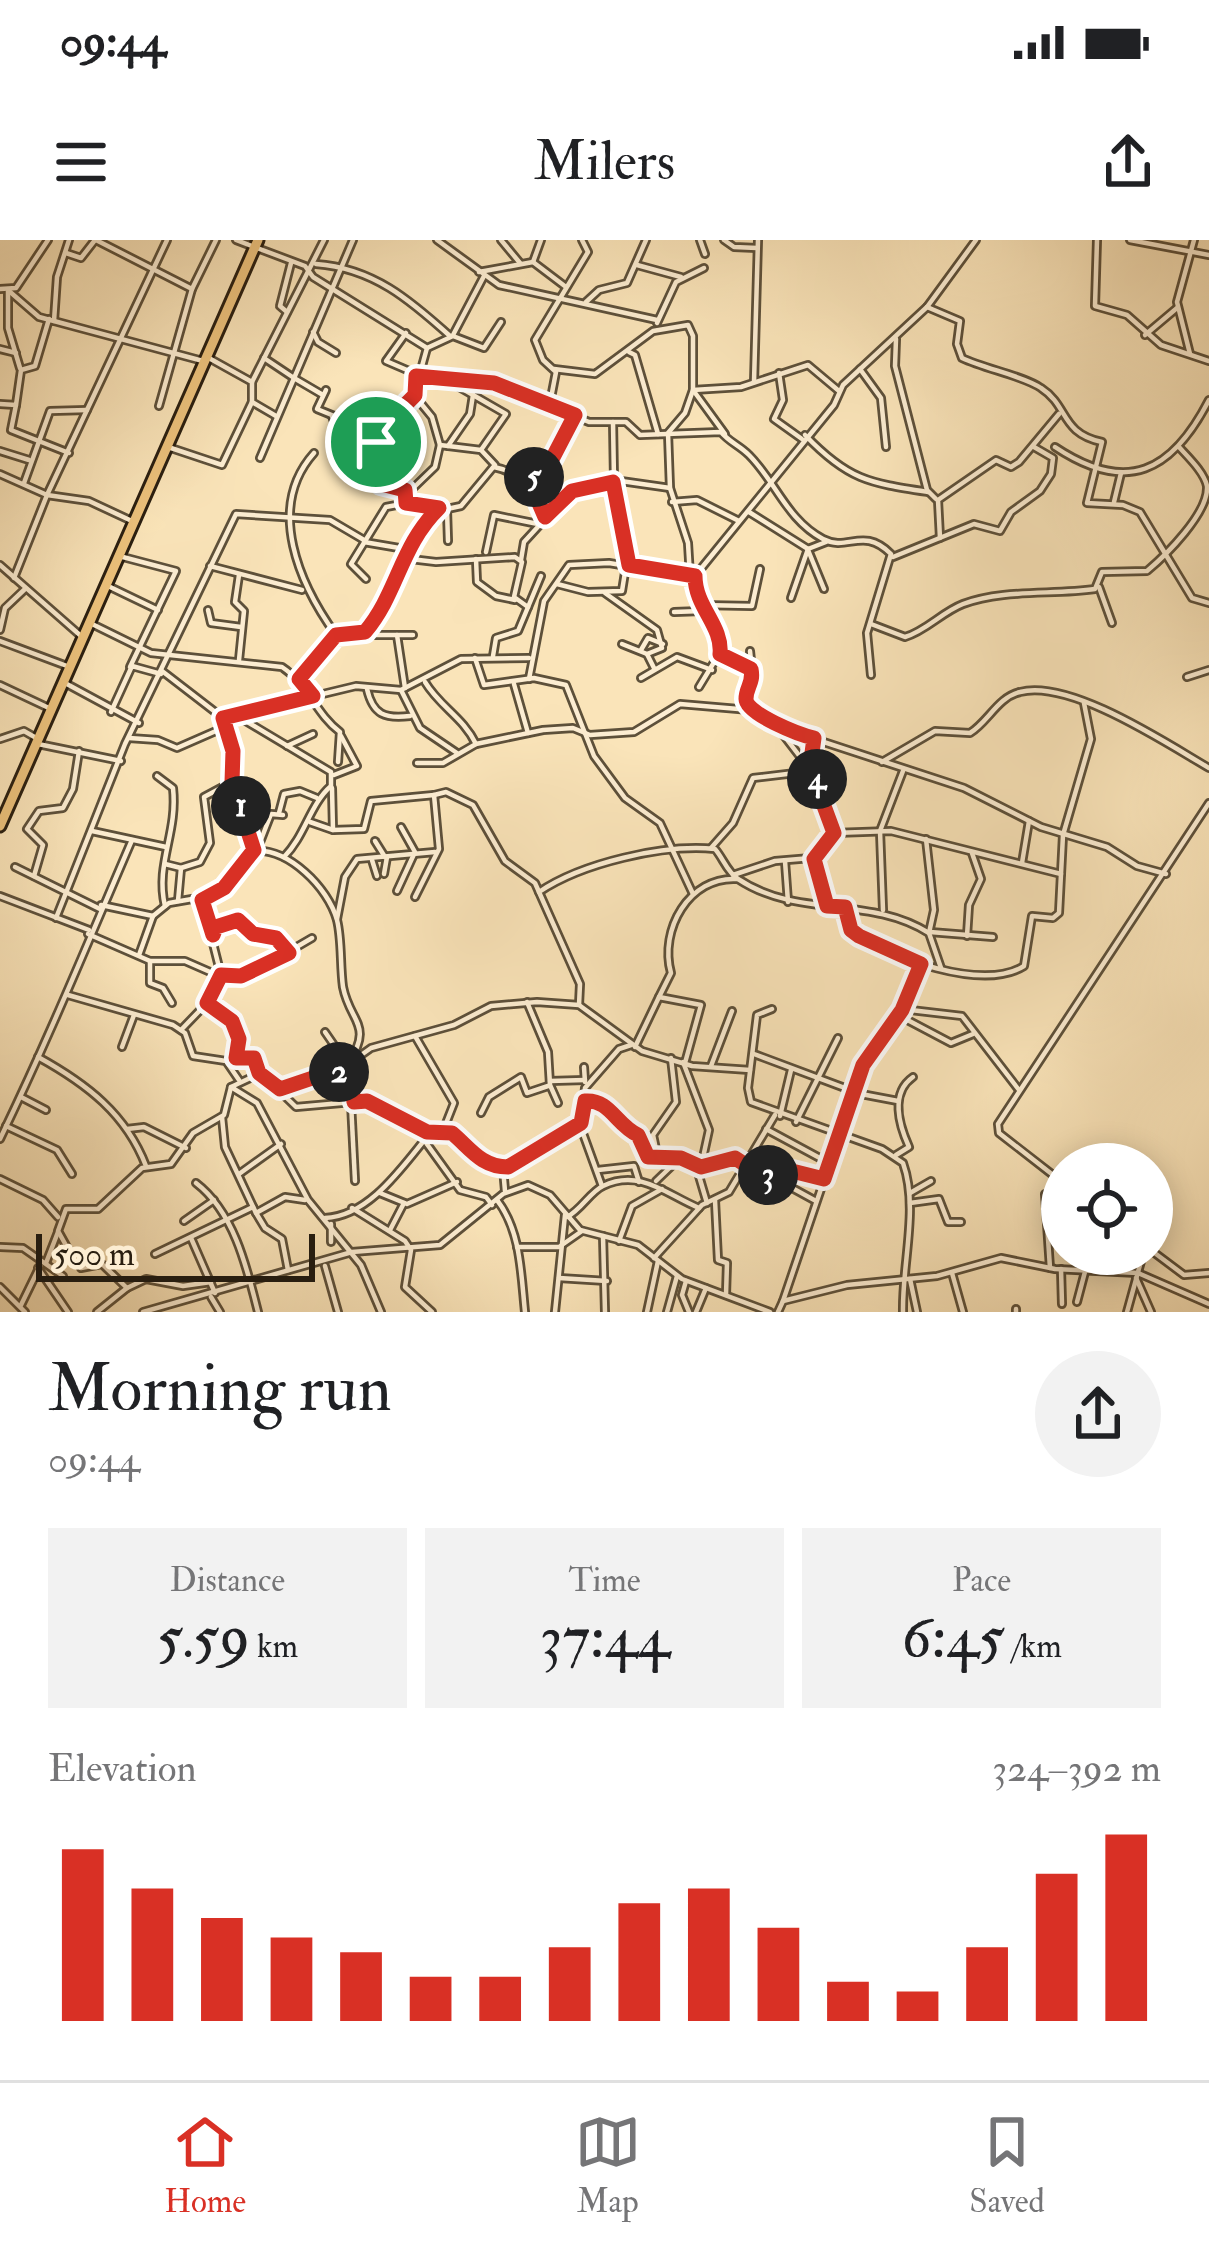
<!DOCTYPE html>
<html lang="en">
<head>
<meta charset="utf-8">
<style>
  :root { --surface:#fff; --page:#f2f2f2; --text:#202124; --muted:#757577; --line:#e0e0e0; --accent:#d93025 }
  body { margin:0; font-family:"IM FELL Double Pica",serif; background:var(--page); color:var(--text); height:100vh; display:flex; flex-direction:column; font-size:45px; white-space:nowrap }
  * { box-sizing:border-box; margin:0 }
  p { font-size:39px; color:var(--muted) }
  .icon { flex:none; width:66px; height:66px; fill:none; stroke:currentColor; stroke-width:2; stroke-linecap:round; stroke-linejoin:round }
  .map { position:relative; height:1072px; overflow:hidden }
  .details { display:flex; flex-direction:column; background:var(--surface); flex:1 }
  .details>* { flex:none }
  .tools { position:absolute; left:1041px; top:903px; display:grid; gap:24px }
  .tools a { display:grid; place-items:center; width:132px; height:132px; border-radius:50%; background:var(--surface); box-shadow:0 6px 30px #0003; font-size:60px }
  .scale { position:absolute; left:36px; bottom:30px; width:279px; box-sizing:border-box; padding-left:12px; border:6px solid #291e10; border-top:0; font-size:33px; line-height:42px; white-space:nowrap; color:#291e10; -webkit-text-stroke:9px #fcedd2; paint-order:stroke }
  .pin { position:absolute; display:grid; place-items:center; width:102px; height:102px; color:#fff; margin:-51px; border:6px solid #fff; border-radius:50%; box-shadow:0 3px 12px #0007 }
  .km { position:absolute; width:60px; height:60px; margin:-30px; border-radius:50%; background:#222; color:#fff; font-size:33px; line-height:60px; text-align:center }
  .round { display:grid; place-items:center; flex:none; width:126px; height:126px; border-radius:63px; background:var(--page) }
  .head { display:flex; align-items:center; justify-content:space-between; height:204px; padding:0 48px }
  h1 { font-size:66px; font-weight:600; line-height:90px }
  .metrics { display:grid; grid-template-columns:repeat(3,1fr); gap:18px; height:204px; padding:12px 48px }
  .metrics div { display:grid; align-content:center; border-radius:0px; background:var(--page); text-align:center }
  .metrics b { font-size:60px; font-weight:600 }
  .metrics small { font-size:33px; font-weight:400 }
  .metrics p { font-size:33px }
  .chart { height:336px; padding:24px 48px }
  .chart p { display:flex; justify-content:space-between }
  .chart svg { width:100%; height:216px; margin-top:12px; stroke:var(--accent); stroke-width:6 }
  .status { display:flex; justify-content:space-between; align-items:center; height:84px; padding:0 60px; background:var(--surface); direction:ltr }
  .status svg { height:33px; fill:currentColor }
  header { display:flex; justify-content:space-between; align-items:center; height:156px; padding:0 48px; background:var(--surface); font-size:54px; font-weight:600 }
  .tab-bar { display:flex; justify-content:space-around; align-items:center; height:168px; border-top:3px solid var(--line); background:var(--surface); font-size:33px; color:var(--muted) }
  .tab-bar a { display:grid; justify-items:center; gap:6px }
  .tab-bar .selected { color:var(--accent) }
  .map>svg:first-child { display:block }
</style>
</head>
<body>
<div class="status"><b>09:44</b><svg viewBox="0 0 49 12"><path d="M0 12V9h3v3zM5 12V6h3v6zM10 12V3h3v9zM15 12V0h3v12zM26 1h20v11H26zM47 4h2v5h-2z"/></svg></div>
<header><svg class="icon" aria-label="menu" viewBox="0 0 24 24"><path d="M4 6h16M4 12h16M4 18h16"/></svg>Milers<svg class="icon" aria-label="share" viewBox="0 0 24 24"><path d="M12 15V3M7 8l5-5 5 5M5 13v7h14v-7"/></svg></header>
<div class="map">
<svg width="1209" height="1072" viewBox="0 0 1209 1072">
  <rect width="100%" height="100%" fill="#fae4b9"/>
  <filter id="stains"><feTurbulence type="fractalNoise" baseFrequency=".00167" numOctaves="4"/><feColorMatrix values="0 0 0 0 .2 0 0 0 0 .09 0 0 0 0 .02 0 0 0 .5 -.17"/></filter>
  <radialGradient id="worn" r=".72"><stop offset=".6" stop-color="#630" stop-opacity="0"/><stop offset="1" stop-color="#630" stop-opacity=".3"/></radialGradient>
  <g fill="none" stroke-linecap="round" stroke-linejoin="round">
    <!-- street casing -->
    <g stroke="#5d503a" stroke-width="10">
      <g id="street">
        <path d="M96,0l96,49"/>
        <path d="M236,0l69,26 8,11 114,71 26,-12 31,12 17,-26"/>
        <path d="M437,0l62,45 158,35"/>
        <path d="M501,0l19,23"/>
        <path d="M700,0l5,14"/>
        <path d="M724,0l10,7 23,1"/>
        <path d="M1097,0l-2,66 32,9 34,30 48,16"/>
        <path d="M1130,0l79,15"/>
        <path d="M66,13l15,5 14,-18"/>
        <path d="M533,22l8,-22"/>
        <path d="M316,24c57,4 94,36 134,72"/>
        <path d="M637,25l44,12"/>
        <path d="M479,32l54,-10 33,25"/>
        <path d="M0,49l16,-1 32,-48"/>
        <path d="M8,51v37l12,40"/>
        <path d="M9,51l30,26 164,44"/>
        <path d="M586,62l13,-12 28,-7 19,-43"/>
        <path d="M927,67l33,14 -3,23 5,14c23,11 62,18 79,30 28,18 19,45 61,54l-15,61 36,2 17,7 52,86 17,5"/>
        <path d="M287,72l-7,-6 11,-43"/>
        <path d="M54,81l3,-44 12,-37"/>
        <path d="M657,83l19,-41 28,-14"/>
        <path d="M313,92l5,10 18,11"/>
        <path d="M406,93l-20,28 28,12"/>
        <path d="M453,95l31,-59"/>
        <path d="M1145,95l32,-27"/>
        <path d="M896,99l-1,27 32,124 9,9"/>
        <path d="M0,109l16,4"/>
        <path d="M629,112l6,3 23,79"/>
        <path d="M1190,114l-13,-52 17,-62"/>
        <path d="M207,117l45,25v20l24,14"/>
        <path d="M264,118l30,20"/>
        <path d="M554,129l41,5 58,-43 35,-6 5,11v54l32,44"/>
        <path d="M860,129l21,29 5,49"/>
        <path d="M779,133l4,27 -9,19 28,20"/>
        <path d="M416,136l78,7 95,39h37l14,13 81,-3c8,10 18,13 28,23 27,27 38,65 74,84 25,13 40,-13 68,15l-24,79 4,42"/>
        <path d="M294,138l29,17"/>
        <path d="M447,140l59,34 -25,36"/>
        <path d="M252,142l72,-142"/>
        <path d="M754,142l4,-142"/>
        <path d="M326,150l-9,19 27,11"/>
        <path d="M550,163l6,-31 -13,-12 -8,-20 53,-88 -6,-12"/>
        <path d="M0,164l16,1 5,-35 14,-4 14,-47"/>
        <path d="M16,165l-5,25 58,23"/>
        <path d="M159,166l33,-117 24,-49"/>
        <path d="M332,176l6,18 38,8"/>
        <path d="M805,195c43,45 64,48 123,57"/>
        <path d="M448,206l22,-32 3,-19"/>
        <path d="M168,207l54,18 30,-63"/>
        <path d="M1055,207c72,48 117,25 154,-47"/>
        <path d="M0,211l29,9"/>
        <path d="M314,213c-49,55 -14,132 22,182"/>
        <path d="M260,218l93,-218"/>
        <path d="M494,227c27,5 40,25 51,50"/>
        <path d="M0,234l47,21 42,6 45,21"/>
        <path d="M614,240l56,8"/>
        <path d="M24,243l26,-72 37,-1"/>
        <path d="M531,247l6,-22h12l26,-50"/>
        <path d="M408,253l27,-26 5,-22"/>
        <path d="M672,262l25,-2 42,21"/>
        <path d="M1114,262l7,-29"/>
        <path d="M407,263l-2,-14 -24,-5 -8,-26 3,-16 13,-26 25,-21 13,-47"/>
        <path d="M447,270l1,31"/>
        <path d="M749,272l59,37 18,-7"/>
        <path d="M940,298l-2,-38 58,-40 15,7 8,-5 40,-48"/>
        <path d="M364,302l41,7"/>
        <path d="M808,310l16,39"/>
        <path d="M486,312l8,-37 44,9"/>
        <path d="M119,316l57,15 -46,96"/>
        <path d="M893,317l81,-33 26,7 11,-19 29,-21 11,-17 2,-16 -19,-11"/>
        <path d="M402,318l10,-22 21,-24 28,-6 34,-41 -14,-15 -41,-5 -8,-28 -18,-22"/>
        <path d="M476,319l1,23 19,14 19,4"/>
        <path d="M521,320l3,-18 44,-48 46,-14 -1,-58"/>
        <path d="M0,325l81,71"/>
        <path d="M210,326l92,24"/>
        <path d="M239,335l-4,27 9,9 -5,49"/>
        <path d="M690,336l-2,-33 -18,-55 -2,-55 17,-20 8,-23 48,-3 67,-22 31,26"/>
        <path d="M14,338l33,-83 120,-255"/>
        <path d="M366,339l-15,-15 35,-57 21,-4 31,5"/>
        <path d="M557,344l31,8 34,-1 7,-44 -16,-66"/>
        <path d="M106,345l52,25"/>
        <path d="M1099,347l13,36"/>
        <path d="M605,353l52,37 5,18 -15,6"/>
        <path d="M791,358l17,-49"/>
        <path d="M700,365l52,1 8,-37"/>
        <path d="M208,370l3,13 30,4"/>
        <path d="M674,372l28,-1"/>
        <path d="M92,384l59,29 131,14c27,18 33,46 58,65l-2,30"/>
        <path d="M871,384l34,13c21,-6 37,-25 58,-33 40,-15 89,-9 132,-15l7,-17 45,-1c18,-15 62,-58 60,-85 -3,-14 -19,-29 -28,-39"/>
        <path d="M0,390l5,-22 20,-19"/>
        <path d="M365,392l17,-23 20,-51 34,4 79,-5 7,5 -8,35 14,10"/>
        <path d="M397,395l8,53"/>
        <path d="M0,401l67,25"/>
        <path d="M622,404l25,10 7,14"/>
        <path d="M641,410l7,-12 15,6"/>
        <path d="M720,414l31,15"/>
        <path d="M493,416l3,-18 22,-7 23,-55"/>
        <path d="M475,418l9,27 50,-7 32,7 28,71 31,42 35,25 33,71"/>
        <path d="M162,431l61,47 133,-32 45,4 60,-31 68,-1"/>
        <path d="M1187,437l22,-7"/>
        <path d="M641,438l36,-21 35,13"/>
        <path d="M299,439l37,-44h77"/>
        <path d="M529,439l15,-78 25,-36 40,-2 80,13"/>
        <path d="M425,442c15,25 38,35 51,62"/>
        <path d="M65,443l74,40"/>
        <path d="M514,444l14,49"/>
        <path d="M0,445l51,24"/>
        <path d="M699,447l23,-38c-5,-28 -27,-43 -27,-73l139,-171 9,-20 84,-78 49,-67"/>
        <path d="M367,449c6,26 18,30 43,27"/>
        <path d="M401,450l19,38 37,25"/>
        <path d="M750,470l-4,-11 7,-19 -3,-29"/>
        <path d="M111,472l21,-46 29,8"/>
        <path d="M239,477l92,55v14c-21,18 -26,50 -47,71"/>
        <path d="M223,478l10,33 -1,31 22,69"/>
        <path d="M129,498l29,2 19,8 48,-21"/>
        <path d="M0,499l24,-8 14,8"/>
        <path d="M38,504l83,17"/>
        <path d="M287,506l26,-12"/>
        <path d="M882,522l53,-31 35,2c18,-11 28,-36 50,-41 50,-13 146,51 189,76"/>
        <path d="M417,523h26l33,-19 67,-14 30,-2 17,7 44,-3 46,-28 70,6 28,17 186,61 77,39 66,20 30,19 29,8"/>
        <path d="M810,528l4,-30"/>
        <path d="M334,535l23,-9 -16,-30"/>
        <path d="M157,536l16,12c5,45 -18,76 -8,118"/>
        <path d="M332,548l1,42"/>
        <path d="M434,555l12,-3 27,13 32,56 30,22 4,9"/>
        <path d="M279,573l5,-19 16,-3 17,7"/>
        <path d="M310,582l23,8 31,-1 7,-28 63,-6 5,54 -24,48"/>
        <path d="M92,591l74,16"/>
        <path d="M834,593l57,-2 170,43"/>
        <path d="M926,599l8,71 -5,23"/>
        <path d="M375,601l10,16"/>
        <path d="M711,608l22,-25 20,-45 59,-7"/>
        <path d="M257,610l14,-36 12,1"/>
        <path d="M816,615l11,51"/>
        <path d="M372,620l5,16"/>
        <path d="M785,621l3,41"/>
        <path d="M1022,623l7,-42"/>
        <path d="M165,624l16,4 19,-6 10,-19 -6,-46 28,-15"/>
        <path d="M15,627l85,42"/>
        <path d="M384,634l3,-17"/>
        <path d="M733,635l42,-14 36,-3 23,-25 -16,-53 -43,-56"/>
        <path d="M34,636l9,-31 -16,-16 12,-18 24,-3 10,-19 6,-38"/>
        <path d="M397,651l18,-39 -14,-25"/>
        <path d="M0,656l89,34"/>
        <path d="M202,660l19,75"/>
        <path d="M178,661l3,-33"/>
        <path d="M101,665l52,11 16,-13 46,-8 39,-44c34,-3 74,36 83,69 5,20 3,45 6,67 7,36 31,37 5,77"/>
        <path d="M845,667l6,23c38,28 132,62 173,36l8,-50 21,2 6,-5 4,-78 28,-96 -7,-36"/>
        <path d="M883,670l-3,-79 23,-60"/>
        <path d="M56,678l69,-174 111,-230 94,6 34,20"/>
        <path d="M337,679l8,-42 12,-18 78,-7"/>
        <path d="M930,692l63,5"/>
        <path d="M88,694l62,27h35l32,14"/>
        <path d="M213,695l3,-8 22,-8 15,16 23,3 11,13"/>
        <path d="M967,696l2,-31 12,-26 -9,-26"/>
        <path d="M139,715l14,-39"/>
        <path d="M150,721v22l13,5 9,15"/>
        <path d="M68,755l105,30 12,8 8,23 33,5 13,19"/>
        <path d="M659,757l12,-24c-12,-43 18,-97 66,-94"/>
        <path d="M527,762l21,50 2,33 8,18"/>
        <path d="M207,763l26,20 6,17 -3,18"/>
        <path d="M579,765l1,-21 -41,-92c43,-29 124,-48 176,-43 8,9 12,23 23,30 60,40 131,16 191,54l12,35"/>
        <path d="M772,769l-15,6 -9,73 3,14 131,47 21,14c16,45 -1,100 0,149"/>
        <path d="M902,769l60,7 57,74"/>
        <path d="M898,775l53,28 22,-9"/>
        <path d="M181,790l26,-27 14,-28 31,-2 60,-35"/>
        <path d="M325,792l22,32"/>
        <path d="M415,796l39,67 -11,28"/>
        <path d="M122,807l12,-32"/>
        <path d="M635,807l24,-50 42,8 -16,58"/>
        <path d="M754,814l107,40 37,7"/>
        <path d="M38,817c49,27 88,57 108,109"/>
        <path d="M671,818l5,44 -23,33 4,19 18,7"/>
        <path d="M226,821l25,-4 7,14"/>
        <path d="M683,822l26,68 -10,46 8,27"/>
        <path d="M348,826l6,36"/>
        <path d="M711,826l21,-55"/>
        <path d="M584,827l1,15"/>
        <path d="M550,841l35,-1"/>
        <path d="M280,849l53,-14 38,-27 83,-23 37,-19 46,-4 42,3 63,46 50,15 58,4"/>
        <path d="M21,857l25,13"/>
        <path d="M585,861l18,1 16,24 19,9 9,21h9"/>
        <path d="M351,863l4,78"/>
        <path d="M481,873l8,-16 32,-20 6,16 21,-7"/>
        <path d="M780,876l11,-46"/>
        <path d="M222,877l3,30 31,66 9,15 17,11 6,31"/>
        <path d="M796,882l42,-84"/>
        <path d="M6,886l51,24 15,24"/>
        <path d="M127,889l17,-2 42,21"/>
        <path d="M766,889l63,34"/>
        <path d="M0,899c48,-99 89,-199 132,-299"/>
        <path d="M424,900l36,50 26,7 6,8"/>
        <path d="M896,915l13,-8c-10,-22 -19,-54 4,-70"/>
        <path d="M704,926l35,-7 77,42"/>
        <path d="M503,928l2,23"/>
        <path d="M598,930l36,-4 5,16"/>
        <path d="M239,934l42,-30"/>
        <path d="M765,936l27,-5 31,8"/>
        <path d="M0,939l43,21 15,17"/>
        <path d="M656,941l24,-23 21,9"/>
        <path d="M1062,942l-63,-49 -1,-9 211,-321"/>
        <path d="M196,943c38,29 51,85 62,129"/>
        <path d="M602,946l-21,-58 4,-40 34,-39 12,-4"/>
        <path d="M380,953l27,11 50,-22"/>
        <path d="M910,953l21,-12"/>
        <path d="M1045,954l5,74"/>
        <path d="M497,960c24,31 24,74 28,112"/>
        <path d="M715,960l3,60 9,3 -1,32"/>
        <path d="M910,963l29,-4 9,23h13"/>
        <path d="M352,968l53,33 6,9 -6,37 27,25"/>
        <path d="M256,973l29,-16 20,3"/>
        <path d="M567,977c14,-7 23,-25 36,-31 37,-18 64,9 96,22"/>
        <path d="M325,978c46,-2 79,-54 106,-86"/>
        <path d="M184,981l30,-21"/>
        <path d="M390,990l14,-27"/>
        <path d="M603,996l2,76"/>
        <path d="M191,998l24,55"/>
        <path d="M619,1001l13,-35 30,-17"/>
        <path d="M331,1002v-18"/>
        <path d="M0,1007l23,1 40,28"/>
        <path d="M517,1007h42l23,-16"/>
        <path d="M68,1009l-10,-18 8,-22h32l44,-41 29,-4 22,-31 31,-18 7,-28"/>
        <path d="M1152,1011l32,24 25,-2"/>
        <path d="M155,1014l98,-47"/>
        <path d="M654,1018l48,-53 27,-13 46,-77"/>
        <path d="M46,1023l12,-31"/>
        <path d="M325,1026l13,46"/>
        <path d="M38,1028l30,44"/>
        <path d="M81,1028l21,-4 25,24 19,-9 37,7 28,-4"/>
        <path d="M1061,1029l1,35"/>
        <path d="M952,1033l11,39"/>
        <path d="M559,1038l48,3"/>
        <path d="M1136,1038l15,34"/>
        <path d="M910,1039l7,33"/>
        <path d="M686,1041l-4,14 7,17"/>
        <path d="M0,1047l25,25"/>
        <path d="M211,1057l9,15"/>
        <path d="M783,1061l80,-236 39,-56 19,-45"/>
        <path d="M1077,1062l9,-34"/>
        <path d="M21,1065l19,-39"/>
        <path d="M97,1072l30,-24"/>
        <path d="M143,1072l209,-60 88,-7 63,-51 25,-9 22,10 30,35 58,15 44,34 88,33"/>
        <path d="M381,1072l-20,-47 -53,-65 -51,-97 -26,-16 30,-14 35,34 68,-6 63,31 25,1 21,22 30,13 78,-45"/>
        <path d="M555,1072l10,-97"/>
        <path d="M647,1072l11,-51"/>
        <path d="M667,1072l10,-36"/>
        <path d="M696,1072l10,-24"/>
        <path d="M778,1072l5,-11 64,-16 90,-9 64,-18 54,11 83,4 71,31"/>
        <path d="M1016,1072v-3"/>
        <path d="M1127,1072l16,-58"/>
      </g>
    </g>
    <!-- primary casing -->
    <g stroke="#291e10" stroke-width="15">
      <path id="primary" d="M0,586l258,-586"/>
    </g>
    <!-- street -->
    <use href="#street" stroke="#fcedd2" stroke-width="4.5"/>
    <!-- primary -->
    <use href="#primary" stroke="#edc27c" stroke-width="9"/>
  </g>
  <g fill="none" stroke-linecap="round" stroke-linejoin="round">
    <!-- route casing -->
    <g stroke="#fff" stroke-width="24">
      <path id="route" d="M416,136l78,7 81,32 -26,50h-12l-5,22 13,30 27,-26 41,-9 16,83 66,11c0,31 28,50 25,78l31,15c3,14 -5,18 -5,30 0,15 54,36 68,39l-4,30 24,65 -20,26 13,47 18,1 6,23 8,6 62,28 -19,46 -39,55 -39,114 -32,-8 -28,6 -29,-19 -34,9 -20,-9 -33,-1 -10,-22c-22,-10 -28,-36 -53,-34l-4,22 -73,44c-27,0 -38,-19 -56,-34l-25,-1 -60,-31 -13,1 -6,-36 -68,23 -21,-16 -5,-15h-18l3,-19 -7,-18 -25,-18 14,-28 20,1 48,-23 -13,-15 -23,-4 -15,-14 -22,7 -3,8 -11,-35 22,-12 30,-38 -22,-68 1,-31 -10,-33 90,-22 -14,-17 37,-44 29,-3c33,-39 35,-86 74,-124l-33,-5 -1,-13 -24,-6c-18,-49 4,-57 34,-89z"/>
    </g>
    <!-- route -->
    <use href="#route" stroke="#d93025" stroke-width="15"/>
  </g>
  <rect width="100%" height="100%" filter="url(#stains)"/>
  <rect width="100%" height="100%" fill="url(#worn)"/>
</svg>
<div class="tools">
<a><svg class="icon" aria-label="locate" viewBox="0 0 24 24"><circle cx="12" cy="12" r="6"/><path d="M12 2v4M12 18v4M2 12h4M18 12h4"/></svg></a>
</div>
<div class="scale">500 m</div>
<div class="pin" style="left:376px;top:202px;background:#1e9e55"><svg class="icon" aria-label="arrive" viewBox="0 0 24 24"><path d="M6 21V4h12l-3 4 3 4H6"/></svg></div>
<b class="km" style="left:241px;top:566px">1</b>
<b class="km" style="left:339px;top:832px">2</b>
<b class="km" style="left:768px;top:935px">3</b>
<b class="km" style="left:817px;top:539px">4</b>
<b class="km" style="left:534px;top:237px">5</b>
</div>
<section class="details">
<div class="head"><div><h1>Morning run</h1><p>09:44</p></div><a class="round"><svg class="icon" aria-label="share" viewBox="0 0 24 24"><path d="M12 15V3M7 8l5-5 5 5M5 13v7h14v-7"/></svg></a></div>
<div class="metrics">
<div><p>Distance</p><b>5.59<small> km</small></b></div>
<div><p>Time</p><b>37:44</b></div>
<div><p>Pace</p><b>6:45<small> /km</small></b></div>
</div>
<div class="chart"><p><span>Elevation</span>324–392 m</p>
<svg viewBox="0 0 160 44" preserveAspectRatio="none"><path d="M5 44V9M15 44V17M25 44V23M35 44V27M45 44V30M55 44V35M65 44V35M75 44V29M85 44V20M95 44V17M105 44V25M115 44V36M125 44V38M135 44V29M145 44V14M155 44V6"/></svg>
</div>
</section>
<nav class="tab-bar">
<a class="selected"><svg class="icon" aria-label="home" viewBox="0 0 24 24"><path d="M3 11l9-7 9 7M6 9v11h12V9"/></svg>Home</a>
<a><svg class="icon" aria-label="map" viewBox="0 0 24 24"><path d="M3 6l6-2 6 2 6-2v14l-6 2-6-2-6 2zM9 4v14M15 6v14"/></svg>Map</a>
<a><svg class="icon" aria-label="saved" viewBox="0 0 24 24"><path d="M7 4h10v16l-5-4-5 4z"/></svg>Saved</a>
</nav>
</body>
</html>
